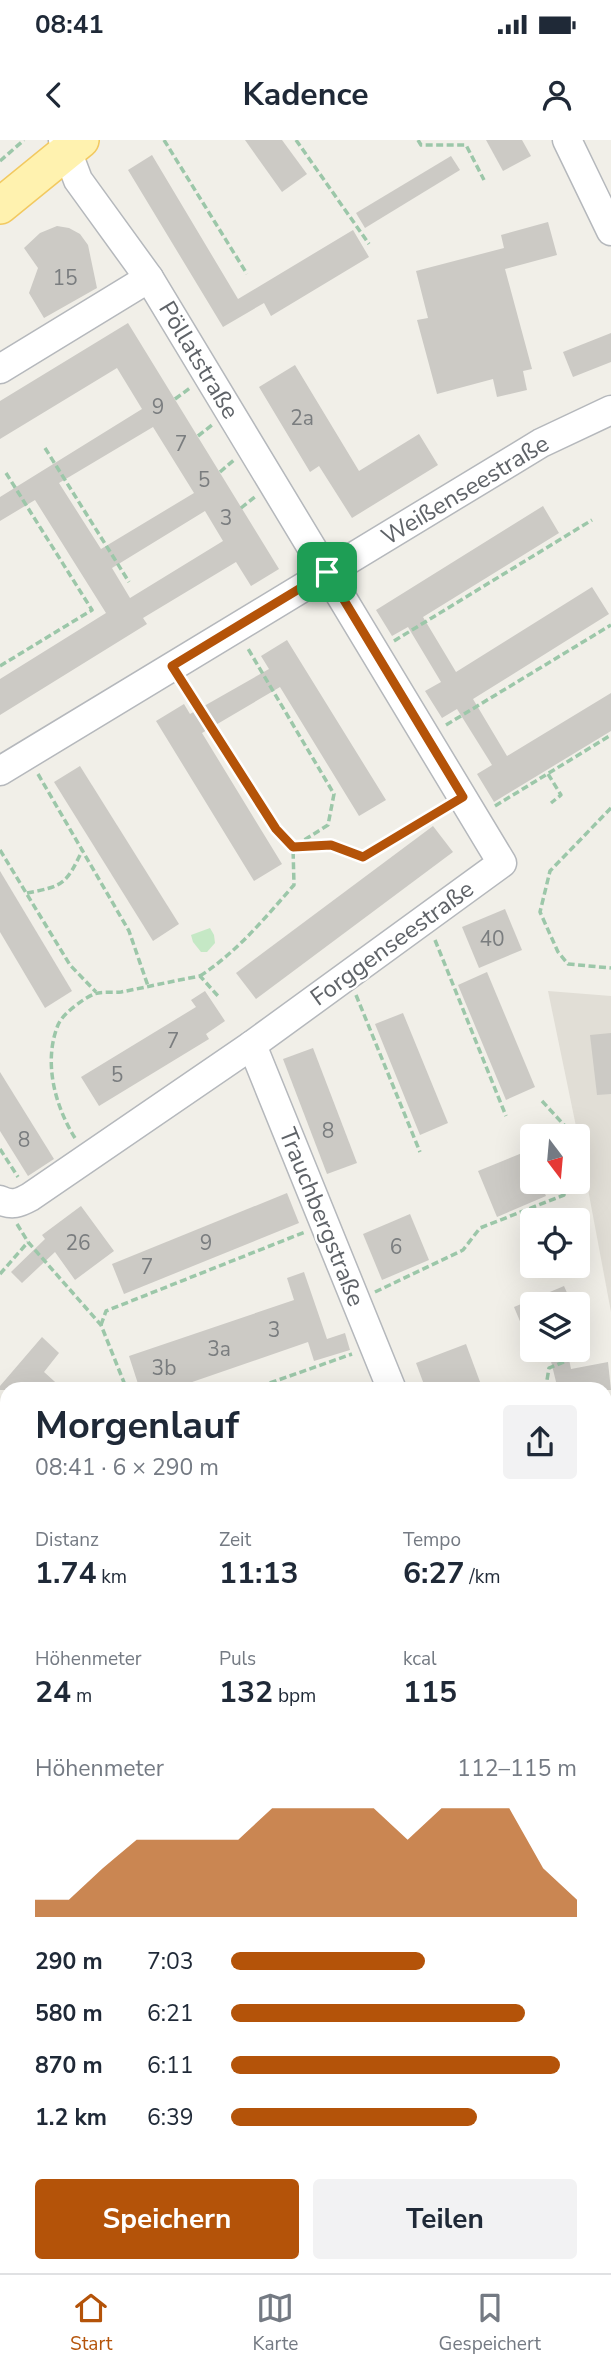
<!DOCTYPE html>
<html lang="de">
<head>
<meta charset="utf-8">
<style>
  :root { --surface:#fff; --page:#f2f2f3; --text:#1f2937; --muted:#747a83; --line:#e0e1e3; --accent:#b45309 }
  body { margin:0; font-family:"Nunito Sans",sans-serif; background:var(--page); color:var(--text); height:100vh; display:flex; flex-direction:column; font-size:26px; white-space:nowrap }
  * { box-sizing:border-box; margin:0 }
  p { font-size:23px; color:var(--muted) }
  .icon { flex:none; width:38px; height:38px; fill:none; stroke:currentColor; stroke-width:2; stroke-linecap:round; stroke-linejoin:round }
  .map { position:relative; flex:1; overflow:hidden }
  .details { position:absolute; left:0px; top:1242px; width:612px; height:891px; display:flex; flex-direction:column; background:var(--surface); border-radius:21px 21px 0 0; box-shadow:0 7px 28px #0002 }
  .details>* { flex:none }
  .needle { width:46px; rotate:164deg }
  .controls { position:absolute; left:520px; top:984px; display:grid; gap:14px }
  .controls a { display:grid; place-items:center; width:70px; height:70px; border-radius:7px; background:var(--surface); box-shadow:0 7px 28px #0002; font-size:35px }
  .pin { position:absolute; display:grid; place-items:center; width:60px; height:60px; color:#fff; margin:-30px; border-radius:14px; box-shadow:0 4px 10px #0006 }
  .round { display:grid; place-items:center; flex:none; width:74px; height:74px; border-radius:7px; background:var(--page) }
  .overview { display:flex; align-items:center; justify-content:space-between; height:119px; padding:0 35px }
  h1 { font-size:38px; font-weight:700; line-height:52px }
  .stats { display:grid; grid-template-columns:repeat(3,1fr); gap:10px; height:119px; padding:7px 35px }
  .stats div { display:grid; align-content:center }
  .stats b { font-size:30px; font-weight:700 }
  .stats small { font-size:19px; font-weight:400 }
  .stats p { font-size:19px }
  .chart { height:196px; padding:14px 35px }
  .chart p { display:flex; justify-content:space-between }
  .chart svg { width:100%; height:126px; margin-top:7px; fill:var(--accent); opacity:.7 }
  .cta { display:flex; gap:14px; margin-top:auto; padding:14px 35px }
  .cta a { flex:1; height:80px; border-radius:7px; background:var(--accent); color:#fff; font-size:28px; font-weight:700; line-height:80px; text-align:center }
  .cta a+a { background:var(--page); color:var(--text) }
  ul { padding:0 35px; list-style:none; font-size:23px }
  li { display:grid; grid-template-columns:112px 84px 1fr; align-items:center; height:52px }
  li i { height:18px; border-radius:9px; background:var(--accent) }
  .status { display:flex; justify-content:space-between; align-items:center; height:49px; padding:0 35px; background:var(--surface); direction:ltr }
  .status svg { height:19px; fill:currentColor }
  header { display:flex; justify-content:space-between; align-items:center; height:91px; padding:0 35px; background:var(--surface); font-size:32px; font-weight:700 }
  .menu { display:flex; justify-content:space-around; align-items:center; height:98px; border-top:2px solid var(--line); background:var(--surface); font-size:19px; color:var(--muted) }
  .menu a { display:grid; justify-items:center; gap:4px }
  .menu .on { color:var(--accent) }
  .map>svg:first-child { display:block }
</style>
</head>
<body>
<div class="status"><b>08:41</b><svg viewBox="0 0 49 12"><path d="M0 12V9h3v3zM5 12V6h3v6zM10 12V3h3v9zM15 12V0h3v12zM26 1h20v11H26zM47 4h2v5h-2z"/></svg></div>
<header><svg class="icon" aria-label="back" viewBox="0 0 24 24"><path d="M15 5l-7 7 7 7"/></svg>Kadence<svg class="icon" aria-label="person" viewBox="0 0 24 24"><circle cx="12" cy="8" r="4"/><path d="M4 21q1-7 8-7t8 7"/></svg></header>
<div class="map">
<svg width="611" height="2133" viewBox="0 0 611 2133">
  <rect width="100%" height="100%" fill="#f1efe8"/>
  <!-- education -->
  <path fill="#e1ded6" d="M548,851l63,5v316l-33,-176z"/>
  <!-- green -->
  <path fill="#c5e8c5" d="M210,788l4,7 1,8 -8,9h-6l-8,-10 -2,-7z"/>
  <!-- building -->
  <g fill="#cccac5" fill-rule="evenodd">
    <path d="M245,0h37l25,34 -25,18z"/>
    <path d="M486,0h36l9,16 -28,15z"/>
    <path d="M152,15l86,144 115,-69 16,27 -98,59 -7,-13 -41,24 -95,-157z"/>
    <path d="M451,16l9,14 -95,58 -9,-15z"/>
    <path d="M548,82l9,33 -52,14 27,100 -9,2 4,19 -30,7 -4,-18 -56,15 -20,-74 11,-2 -12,-47 88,-23 -3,-13z"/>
    <path d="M57,86l12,2 11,6 8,11 9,43 -53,30 -15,-25 9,-25 -14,-20 16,-15z"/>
    <path d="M128,183l151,246 -28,17 -15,-24 -93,56 4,6 -147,91v-36l106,-66 -71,-113 -35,21v-24l142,-88 -25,-41 -117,71v-38zM153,287l41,66 -93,56 -42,-66zM205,371l18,30 -93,57 -18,-30z"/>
    <path d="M611,193v29l-38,15 -10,-25z"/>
    <path d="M295,225l64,106 60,-37 19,31 -86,53 -33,-52 -9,6 -51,-85z"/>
    <path d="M543,366l16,27 -136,84 33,55 136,-85 17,27 -136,85 34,57 104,-63v38l-117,71 -17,-28 15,-9 -35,-56 -15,9 -17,-27 16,-9 -33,-55 -16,9 -16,-26z"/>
    <path d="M287,500l99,160 -27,16 -79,-129 -78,46 80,131 -28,17 -98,-160 28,-17 6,10 79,-45 -8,-13z"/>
    <path d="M80,626l99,158 -26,17 -99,-159z"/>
    <path d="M433,686l20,26 -197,147 -20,-26z"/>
    <path d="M0,731l72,120 -27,17 -45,-76z"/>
    <path d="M505,769l17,41 -43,18 -17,-41z"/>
    <path d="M487,832l48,115 -29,13 -48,-115z"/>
    <path d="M205,851l20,30 -19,13 3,5 -110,67 -18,-29 115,-70 -5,-7z"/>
    <path d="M403,873l45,110 -28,12 -45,-111z"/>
    <path d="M611,893v61l-14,1 -7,-60z"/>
    <path d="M313,908l44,115 -30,11 -44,-115z"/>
    <path d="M0,932l54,87 -26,17 -28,-45z"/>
    <path d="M527,1011l5,12v18h7l7,15 -49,21 -19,-46z"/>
    <path d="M287,1053l12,30 -175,71 -12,-30z"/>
    <path d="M81,1066l33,45 -39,29 -20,-28 -33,31 -11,-11 34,-33 -3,-4z"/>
    <path d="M410,1074l19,46 -47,20 -19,-46z"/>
    <path d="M304,1132l23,67 18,-6 5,17 -36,11 -6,-19 -139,48h-29l-11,-34 165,-56 -7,-22z"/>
    <path d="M564,1146l8,18h-40v46l-18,-43z"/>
    <path d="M42,1197l17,16 -15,19 20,18h-64v-4z"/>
    <path d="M466,1204l17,46h-57l-10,-27z"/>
    <path d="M548,1209h19l4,20 37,-7 3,28h-53z"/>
  </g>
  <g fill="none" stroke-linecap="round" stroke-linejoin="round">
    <!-- minor casing -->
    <g stroke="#b5b8bc" stroke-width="31">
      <g id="minor">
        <path d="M567,0l44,91"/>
        <path d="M0,229l149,-91"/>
        <path d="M0,631l541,-328 70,-33"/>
        <path d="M252,905l140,345"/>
        <path d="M0,1060c12,6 19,3 30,-3l222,-152 250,-182 -353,-585 -71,-98 -15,-40"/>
        <path d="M606,1299l5,-1"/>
        <path d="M0,1419l7,-3"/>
        <path d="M0,1472l7,25"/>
        <path d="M0,1689l7,15"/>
        <path d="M606,1804l5,1"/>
        <path d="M0,1830l7,-3"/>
      </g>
    </g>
    <!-- major casing -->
    <g stroke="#f2c960" stroke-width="38">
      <g id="major">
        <path d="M0,66l81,-66"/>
        <path d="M0,2027l7,6"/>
        <path d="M0,2075l7,6"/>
        <path d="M70,2126l9,7"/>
        <path d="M134,2126l10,7"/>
      </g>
    </g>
    <!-- path -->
    <g stroke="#9cc7a9" stroke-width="3.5" stroke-dasharray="7 3.5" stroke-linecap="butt">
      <path d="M164,0l83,134"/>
      <path d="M296,0l73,104"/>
      <path d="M418,0l3,5h45l18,35"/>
      <path d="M0,21l24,-21"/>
      <path d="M175,259l15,-11"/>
      <path d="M198,296l14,-11"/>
      <path d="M45,308l84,134"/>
      <path d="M220,332l14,-12"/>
      <path d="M241,368l15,-12"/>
      <path d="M394,501l198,-121"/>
      <path d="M0,526l92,-56 -86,-137"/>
      <path d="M184,544l93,145 16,18 35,-22 6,-31 -87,-147"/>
      <path d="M446,585l165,-100"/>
      <path d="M38,634l91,157 19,55"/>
      <path d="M548,634l13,21 -10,8"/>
      <path d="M495,666l116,-71"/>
      <path d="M611,668l-61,63 -10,41 18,40 10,12 43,4"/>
      <path d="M0,710l70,115 26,27"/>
      <path d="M27,753c37,-7 39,-9 55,-42"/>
      <path d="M435,800l71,176"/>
      <path d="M200,836c37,-24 65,-58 94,-91l-1,-38 38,-2 32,12 79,-47"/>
      <path d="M356,855l64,157"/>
      <path d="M542,961l23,25 1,10"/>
      <path d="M75,998c-20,-32 -32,-76 -17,-113 5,-12 25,-26 36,-31 8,-3 18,-1 27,-2 26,-5 52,-11 79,-16l18,20"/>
      <path d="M0,1009l18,28"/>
      <path d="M17,1084l11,18 73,83 26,65"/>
      <path d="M0,1134l28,-32"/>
      <path d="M375,1152l88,-42 17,-22 84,-33 -1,-14"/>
      <path d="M101,1185l5,-14 199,-79"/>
      <path d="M250,1250l102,-36"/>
      <path d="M549,1250l-2,-10 2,-12 22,-9"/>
      <path d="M0,1336l7,6"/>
      <path d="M606,1506l5,-1"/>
      <path d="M0,1534l7,-2"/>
      <path d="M0,1568l6,-2"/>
      <path d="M4,1607l3,-1"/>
      <path d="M190,2133l4,-6"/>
    </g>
    <!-- minor -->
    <use href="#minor" stroke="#fff" stroke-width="28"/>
    <!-- major -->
    <use href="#major" stroke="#fff2af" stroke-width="35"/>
    <!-- tram -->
    <g stroke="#b6b7b8" stroke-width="2">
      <path d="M0,2055l7,5"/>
      <path d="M111,2126l9,7"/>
    </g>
  </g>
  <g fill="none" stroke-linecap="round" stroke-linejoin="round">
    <!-- route casing -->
    <g stroke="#fff" stroke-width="14">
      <path id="route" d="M327,432l136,225 -100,60 -32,-12 -38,2 -17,-18 -104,-163z"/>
    </g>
    <!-- route -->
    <use href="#route" stroke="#b45309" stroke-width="9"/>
  </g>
  <g text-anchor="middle" stroke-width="5" stroke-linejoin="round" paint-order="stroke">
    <!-- number labels -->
    <g font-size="21" fill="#7a7d7f">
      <text x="65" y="145">15</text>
      <text x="158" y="274">9</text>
      <text x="302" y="285">2a</text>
      <text x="181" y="311">7</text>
      <text x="204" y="347">5</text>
      <text x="226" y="385">3</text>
      <text x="492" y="806">40</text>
      <text x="173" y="908">7</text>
      <text x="117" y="942">5</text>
      <text x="328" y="998">8</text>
      <text x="24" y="1007">8</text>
      <text x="78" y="1110">26</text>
      <text x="206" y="1110">9</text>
      <text x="396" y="1114">6</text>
      <text x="147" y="1134">7</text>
      <text x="274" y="1197">3</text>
      <text x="219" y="1216">3a</text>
      <text x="164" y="1235">3b</text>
    </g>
    <!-- street labels -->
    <g font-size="24" fill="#5f6368" stroke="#fff">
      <text transform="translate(199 220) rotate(59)" y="8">Pöllatstraße</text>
      <text transform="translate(465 350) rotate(-31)" y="8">Weißenseestraße</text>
      <text transform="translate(392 803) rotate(-36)" y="8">Forggenseestraße</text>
      <text transform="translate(322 1077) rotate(68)" y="8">Trauchbergstraße</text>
    </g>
  </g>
</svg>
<div class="controls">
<a><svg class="needle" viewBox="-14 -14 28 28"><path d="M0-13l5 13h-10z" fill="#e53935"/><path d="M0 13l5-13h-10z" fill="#747a83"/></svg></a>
<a><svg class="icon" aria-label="locate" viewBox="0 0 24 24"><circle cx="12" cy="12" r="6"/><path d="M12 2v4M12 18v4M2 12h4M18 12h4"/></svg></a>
<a><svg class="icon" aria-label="layers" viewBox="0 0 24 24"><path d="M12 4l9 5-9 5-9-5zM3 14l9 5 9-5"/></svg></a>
</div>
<div class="pin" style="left:327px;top:432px;background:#1e9e55"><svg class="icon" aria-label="arrive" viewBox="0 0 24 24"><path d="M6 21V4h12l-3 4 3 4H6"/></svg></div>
<section class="details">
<div class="overview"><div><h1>Morgenlauf</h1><p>08:41 · 6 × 290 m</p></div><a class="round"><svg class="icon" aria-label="share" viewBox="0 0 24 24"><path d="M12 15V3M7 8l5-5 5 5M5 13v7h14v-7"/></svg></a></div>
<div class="stats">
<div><p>Distanz</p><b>1.74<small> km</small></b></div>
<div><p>Zeit</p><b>11:13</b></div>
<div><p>Tempo</p><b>6:27<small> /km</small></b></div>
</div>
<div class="stats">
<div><p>Höhenmeter</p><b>24<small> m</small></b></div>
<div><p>Puls</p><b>132<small> bpm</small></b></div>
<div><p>kcal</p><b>115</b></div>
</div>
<div class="chart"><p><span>Höhenmeter</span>112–115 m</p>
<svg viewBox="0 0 160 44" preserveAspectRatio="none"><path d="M0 44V38L10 38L20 27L30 17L40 17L50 17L60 17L70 6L80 6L90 6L100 6L110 17L120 6L130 6L140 6L150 27L160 38V44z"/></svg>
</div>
<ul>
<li><b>290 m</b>7:03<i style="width:56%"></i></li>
<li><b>580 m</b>6:21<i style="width:85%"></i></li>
<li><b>870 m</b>6:11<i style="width:95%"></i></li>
<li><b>1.2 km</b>6:39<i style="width:71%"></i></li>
</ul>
<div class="cta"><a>Speichern</a><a>Teilen</a></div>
</section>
</div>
<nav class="menu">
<a class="on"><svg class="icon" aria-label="home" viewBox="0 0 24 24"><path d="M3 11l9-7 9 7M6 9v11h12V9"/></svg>Start</a>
<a><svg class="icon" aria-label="map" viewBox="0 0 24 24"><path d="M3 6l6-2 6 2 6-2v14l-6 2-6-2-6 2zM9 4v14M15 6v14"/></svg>Karte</a>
<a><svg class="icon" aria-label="saved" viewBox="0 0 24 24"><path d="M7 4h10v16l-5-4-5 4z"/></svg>Gespeichert</a>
</nav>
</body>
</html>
